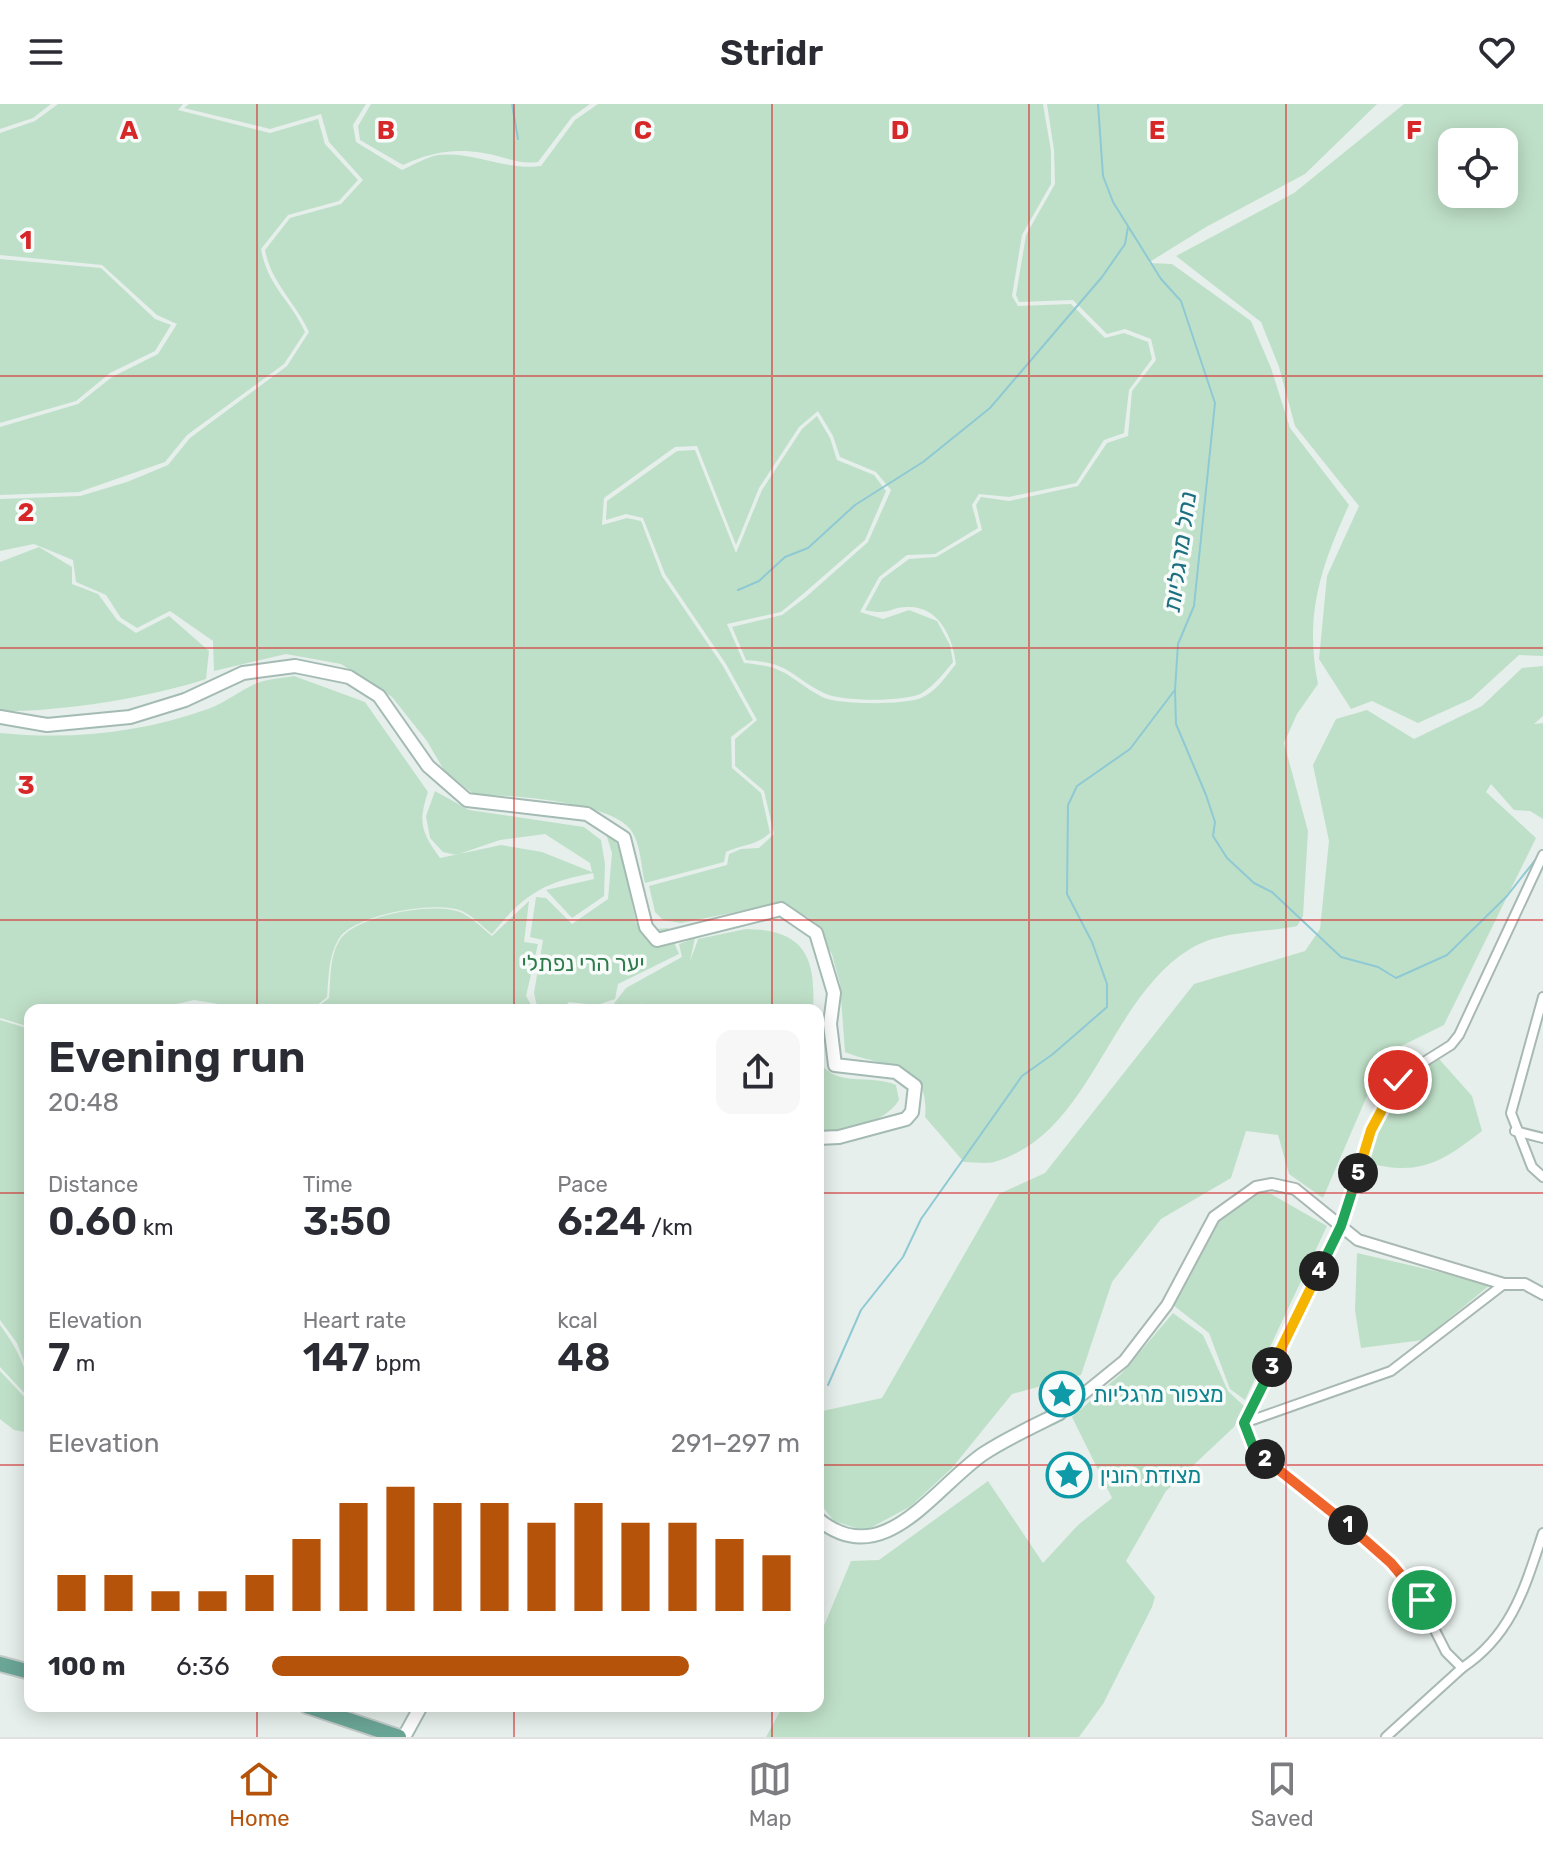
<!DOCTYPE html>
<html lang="en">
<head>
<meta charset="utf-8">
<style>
  :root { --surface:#fff; --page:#f7f7f7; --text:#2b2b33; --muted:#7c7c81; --line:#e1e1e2; --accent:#b45309 }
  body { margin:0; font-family:Rubik,"Noto Sans Hebrew",sans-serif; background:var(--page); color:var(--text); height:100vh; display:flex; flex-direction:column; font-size:30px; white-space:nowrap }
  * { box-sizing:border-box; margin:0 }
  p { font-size:26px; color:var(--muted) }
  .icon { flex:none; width:44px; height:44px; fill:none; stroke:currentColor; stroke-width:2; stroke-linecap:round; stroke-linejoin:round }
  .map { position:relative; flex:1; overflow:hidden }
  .side { position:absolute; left:24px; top:900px; width:800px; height:708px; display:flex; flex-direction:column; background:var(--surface); border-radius:16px; box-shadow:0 4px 20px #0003 }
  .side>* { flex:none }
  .tools { position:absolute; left:1438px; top:24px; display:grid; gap:16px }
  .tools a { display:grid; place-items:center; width:80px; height:80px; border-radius:16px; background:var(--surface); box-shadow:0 4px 20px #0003; font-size:40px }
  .pin { position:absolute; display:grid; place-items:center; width:68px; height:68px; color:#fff; margin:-34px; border:4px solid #fff; border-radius:50%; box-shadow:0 2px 8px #0007 }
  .km { position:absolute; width:40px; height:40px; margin:-20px; border-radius:50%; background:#222; color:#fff; font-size:22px; line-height:40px; text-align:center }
  .round { display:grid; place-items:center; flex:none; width:84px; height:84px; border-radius:16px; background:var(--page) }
  .summary { display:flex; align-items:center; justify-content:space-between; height:136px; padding:0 24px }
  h1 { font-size:44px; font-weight:600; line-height:60px }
  .metrics { display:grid; grid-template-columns:repeat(3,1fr); gap:12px; height:136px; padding:8px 24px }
  .metrics div { display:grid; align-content:center }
  .metrics b { font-size:40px; font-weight:600 }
  .metrics small { font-size:22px; font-weight:400 }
  .metrics p { font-size:22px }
  .chart { height:224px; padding:16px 24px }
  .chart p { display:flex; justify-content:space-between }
  .chart svg { width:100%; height:144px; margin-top:8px; stroke:var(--accent); stroke-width:6 }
  ul { padding:0 24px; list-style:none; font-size:26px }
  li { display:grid; grid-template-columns:128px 96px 1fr; align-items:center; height:60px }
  li i { height:20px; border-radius:10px; background:var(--accent) }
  header { display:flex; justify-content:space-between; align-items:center; height:104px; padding:0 24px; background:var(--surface); font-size:36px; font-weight:600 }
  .tabs { display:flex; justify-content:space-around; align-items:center; height:112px; border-top:2px solid var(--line); background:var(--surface); font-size:22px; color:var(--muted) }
  .tabs a { display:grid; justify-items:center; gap:4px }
  .tabs .active { color:var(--accent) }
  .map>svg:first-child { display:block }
</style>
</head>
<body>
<header><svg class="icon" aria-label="menu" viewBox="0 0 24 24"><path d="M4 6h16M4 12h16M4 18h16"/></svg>Stridr<svg class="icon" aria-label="heart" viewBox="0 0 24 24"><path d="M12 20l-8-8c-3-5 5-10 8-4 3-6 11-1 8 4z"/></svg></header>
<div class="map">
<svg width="1543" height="1633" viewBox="0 0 1543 1633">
  <rect width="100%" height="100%" fill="#e6efeb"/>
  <!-- green -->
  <g fill="#bfe0c8" fill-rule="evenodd">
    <path d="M0,0h51l-18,14 -33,11z"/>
    <path d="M58,0h125l-5,6 92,23 48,-14 7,25 33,36 -19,21 -51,14 -27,34c7,38 29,50 44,83l-21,32 -97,71 -22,27 -86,30 -79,3v-68l78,-23 34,-27 46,-23 19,-30 -20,-9 -55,-50 -102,-10v-122l35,-12z"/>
    <path d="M189,0h177l-13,21 3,17 46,28c11,-5 25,-13 36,-15 36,-4 68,16 103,11l34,-46 23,-16h445l8,47v33l-29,51 -10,61 6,10 53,-2 34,34 19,-5 24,9 4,17 -23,31 -5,43 -20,7 -28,43 -67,14 -30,-3 -7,11 6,23 -43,26 -28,1 -28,22 -19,35 23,7 26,-9 28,11 13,24 3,17c-10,12 -18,23 -31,31 -15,9 -82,9 -98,0 -36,-18 -32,-30 -78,-33l-14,-33 50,-12 24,-18 62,-55 23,-52 -15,-18 -36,-15 -7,-21 -15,-25 -19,16 -40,61 -23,57 -39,-99 -22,1 -71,51 -2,27 25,-7 14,3 21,55 61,90 30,54 -22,17 1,31 29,25 9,40c-14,13 -27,11 -44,19l-2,10 -79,21c-4,-16 -4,-40 -15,-54 -21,-27 -122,-35 -155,-34l-30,-23 -18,-31 -35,-44 -51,-33 -55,-10 -72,17 -1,-30 -43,-30 -33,17 -16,-10 -15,-23 -30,-13 -3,-22 -39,-16 -34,7v-52l80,-3 47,-14 41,-17 22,-27 97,-72 22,-34c-13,-29 -38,-49 -44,-82l25,-32 51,-14 22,-24 -34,-38 -8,-28 -51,15 -86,-21z"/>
    <path d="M371,0h219l-18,13 -34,45c-21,3 -34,-6 -55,-9 -31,-5 -53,0 -80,12l-43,-25 -2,-14z"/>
    <path d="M1047,0h330l-72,70 -99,53 -58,36 24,1 79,57 20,47 19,60 59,77c-28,61 -45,111 -31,179l-21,30 -13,29 24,88 -5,85 -6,10c-33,7 -77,4 -107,23 -83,51 -98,185 -196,213 -9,2 -21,0 -30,0l-39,-45c6,-57 -43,-49 -80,-65l-5,-68 -8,-30 -24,-37 -41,-11 -86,17 -18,-3 -8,-8 -6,-26 78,-21 2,-11 12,-5 18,-1 15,-14 -10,-43 -29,-25v-27l22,-19 -31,-56 -61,-90 -22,-56 -17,-4 -20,6 1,-19 70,-50 18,-1 41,103 26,-63 40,-61 15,-13 13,22 7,22 37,15 12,16 -21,49 -62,54 -22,18 -54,12 17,39c45,4 42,14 78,34 16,8 82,8 99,1 15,-6 26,-23 35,-34 -3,-26 -17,-58 -48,-57 -19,0 -18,9 -43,3l17,-31 27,-20 27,-2 46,-27 -6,-25 5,-8 28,4 69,-15 29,-43 21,-7 4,-45 24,-31 -5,-21 -26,-10 -18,5 -34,-34 -54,2 -3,-7 10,-60 29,-51 -1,-34z"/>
    <path d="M1404,0h139v552l-24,-1 -48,44 -53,24 -46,-22 -21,8 -32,-50 8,-83 32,-70 -64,-80 -16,-59 -18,-45 -85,-66 118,-63zM1452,38h52v52h-52z"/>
    <path d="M0,155l101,9 54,51 16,6 -16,26 -45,22 -34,28 -76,22z"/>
    <path d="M39,443l33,20v17l26,10 19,26 19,13 33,-17 40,35 -3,28c-59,19 -145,33 -206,32v-149z"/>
    <path d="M1543,562v50l-9,8 9,-1v96l-13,-8 -16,-1 -23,-26 -5,8 50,46 -92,187 -59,29 -62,144 -34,-24 -11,-39 -32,-4 -15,47 -70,41 -49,63 -31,93 -69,19 -60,74 -41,38 -46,25 -31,-10 -16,-20v-89l64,-14 117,-204 46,-21 149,-189 111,-33 15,-22 9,-88 -16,-76 23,-46 31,-9 47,29 68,-33 40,-38z"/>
    <path d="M294,572l71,26 63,90c-10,30 -7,40 12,66l61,-13 41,7 50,20 -2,-9 -45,-29 -45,6 -44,15 -13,-3 -13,-14 -4,-22 9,-25 34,19 115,17 17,13 4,24 -1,32 -32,22 -26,-28 48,-11 -1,-6c-49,9 -70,22 -101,61 -9,-7 -19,-18 -30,-23 -25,-11 -105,3 -122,26 -12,18 -11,40 -13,60l-16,13h-56l-61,-10 -44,10h-120v17l-30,-9v-285c70,7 141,0 208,-24 17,-6 32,-19 49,-26 11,-4 25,-5 37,-7z"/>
    <path d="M604,723l17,22 15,74 21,6 11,-1 11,26 -61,30 -3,15 -18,6 -28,-3 -8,8h-23l-4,-17 9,-53 -13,-3 6,-40 10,1 26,26 36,-25 4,-46z"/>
    <path d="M529,797l-5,41 14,2 -12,52 8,14h-220l15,-12c2,-19 0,-45 13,-61 19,-22 94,-36 120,-24 11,5 21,16 30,23z"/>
    <path d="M746,825c58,1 70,27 67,81h-185c44,-21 54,-22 70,-71z"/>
    <path d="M695,834c-3,11 -4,27 -11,36 -26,37 -75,36 -114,36l31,-1 12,-4 13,-17 56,-31 -3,-13z"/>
    <path d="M0,916l30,9v348l-13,-34 -17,-23z"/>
    <path d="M1439,955l33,37 10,35c-41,32 -64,46 -117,31l8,-29 30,-51z"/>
    <path d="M818,957c20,28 50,12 78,24l3,15c-16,25 -53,29 -81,32z"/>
    <path d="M1254,1090h17l56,32 -82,174 -15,-11 -21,-56 -36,-28 34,-70 15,-21z"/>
    <path d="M1357,1149l134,31 -68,56 -62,8 -6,-38z"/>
    <path d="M1173,1209l30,22 25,56 16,15 -10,21 -68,64 -40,70 29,36 -3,10 -49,97 -24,33h-313l17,-31h35v-66l33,-79 28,-1 109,-79 55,82 35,-38 34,-27 -40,-81 50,-44z"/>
    <path d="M0,1221c16,21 30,48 30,74l-30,-32z"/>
    <path d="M0,1267l30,32v30l-16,-3 -14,-11z"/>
  </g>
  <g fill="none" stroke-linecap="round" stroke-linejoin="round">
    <!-- stream -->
    <g stroke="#8ec9d4" stroke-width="2">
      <path d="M512,0l6,35"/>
      <path d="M1098,0l5,72 10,26 48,77 20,22 34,102 -21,203 -16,38 -3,46 1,34 30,71 9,27 -2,14 14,22 27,25 18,9 69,65 37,10 18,11 51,-23 60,-59 36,-46"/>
      <path d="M738,486l21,-9 26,-24 23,-9 47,-43 68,-43 67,-54 112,-131 23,-33 3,-17"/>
      <path d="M828,1281l33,-75 42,-53 18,-38 101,-143 31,-22 54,-47v-23l-15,-42 -25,-48 1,-89 9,-19 53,-37 44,-58"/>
    </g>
    <!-- minor casing -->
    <g stroke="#a8b8b2" stroke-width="12">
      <g id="minor">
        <path d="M1543,751l-84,180 -8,10 -43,27 -17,18 -20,40 -30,96 -97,197 10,26 110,89 49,49 33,65 16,16c50,-33 63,-81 81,-135"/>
        <path d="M1543,893l-32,116 21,54 11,10"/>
        <path d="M1515,1027l28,7"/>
        <path d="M1244,1319l147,-52 113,-87"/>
        <path d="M1386,1633l76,-69"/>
      </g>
    </g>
    <!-- tertiary casing -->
    <g stroke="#a8b8b2" stroke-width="14">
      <path id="tertiary" d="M1060,1309l64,-52 43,-56 47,-88 42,-30 16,-3 23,5 63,51 146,44h21l18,10"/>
    </g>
    <!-- secondary casing -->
    <g stroke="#a4bbb3" stroke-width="16">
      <g id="secondary">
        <path d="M0,613l47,8 83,-8 55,-17 58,-27 52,-7 54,11 30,19 49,70 39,34 120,14 37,24 22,89 11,13 124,-31 35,24 18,60 -4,31 5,41 61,7 19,14 -3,26 -6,7 -67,18 -21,1"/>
        <path d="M818,1415c65,54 116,-31 165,-65 24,-16 51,-28 77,-41"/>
        <path d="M404,1633l17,-31"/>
      </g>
    </g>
    <!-- primary casing -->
    <g stroke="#c2cac8" stroke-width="18">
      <g id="primary">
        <path d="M0,1560l30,8"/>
        <path d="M307,1602l92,31"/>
      </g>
    </g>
    <!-- minor -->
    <use href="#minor" stroke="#fff" stroke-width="8"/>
    <!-- tertiary -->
    <use href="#tertiary" stroke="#fff" stroke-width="10"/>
    <!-- secondary -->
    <use href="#secondary" stroke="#fff" stroke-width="12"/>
    <!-- primary -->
    <use href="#primary" stroke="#6aa596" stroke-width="14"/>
  </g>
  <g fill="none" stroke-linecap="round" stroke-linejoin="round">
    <!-- split-1 casing -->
    <g stroke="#fff" stroke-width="16">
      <path id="split-1" d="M1348,1421l43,38 31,37"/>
    </g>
    <!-- split-2 casing -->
    <g stroke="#fff" stroke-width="16">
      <path id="split-2" d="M1265,1355l83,66"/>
    </g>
    <!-- split-3 casing -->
    <g stroke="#fff" stroke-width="16">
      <path id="split-3" d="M1265,1355l-11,-10 -10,-26 28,-56"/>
    </g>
    <!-- split-4 casing -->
    <g stroke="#fff" stroke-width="16">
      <path id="split-4" d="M1272,1263l47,-96"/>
    </g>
    <!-- split-5 casing -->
    <g stroke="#fff" stroke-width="16">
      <path id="split-5" d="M1319,1167l22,-45 17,-53"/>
    </g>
    <!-- split-6 casing -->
    <g stroke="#fff" stroke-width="16">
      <path id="split-6" d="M1358,1069l13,-43 27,-50"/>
    </g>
    <!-- split-1 -->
    <use href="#split-1" stroke="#f0652b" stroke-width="10"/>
    <!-- split-2 -->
    <use href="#split-2" stroke="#f0652b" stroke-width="10"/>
    <!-- split-3 -->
    <use href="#split-3" stroke="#22a559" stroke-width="10"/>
    <!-- split-4 -->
    <use href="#split-4" stroke="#f5b400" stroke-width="10"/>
    <!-- split-5 -->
    <use href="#split-5" stroke="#22a559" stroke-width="10"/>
    <!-- split-6 -->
    <use href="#split-6" stroke="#f5b400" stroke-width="10"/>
  </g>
  <!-- grid -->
  <path fill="none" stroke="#d62828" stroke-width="2" stroke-opacity="0.55" d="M257,0v906M514,0v906M772,0v906M1029,0v1633M1286,0v1633M0,272h1543M0,544h1543M0,816h1543M0,1089h30M818,1089h725M0,1361h30M818,1361h725M257,1602v31M514,1602v31M772,1602v31"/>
  <!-- icons -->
  <defs>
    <g id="sight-ring" transform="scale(2.3)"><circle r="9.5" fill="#f7fbf9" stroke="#0f9aa8" stroke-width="1.5"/><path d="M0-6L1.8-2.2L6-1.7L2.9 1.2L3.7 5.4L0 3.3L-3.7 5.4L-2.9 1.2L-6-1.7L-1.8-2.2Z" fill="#0f9aa8"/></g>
  </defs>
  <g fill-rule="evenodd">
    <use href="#sight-ring" x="1062" y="1290"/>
    <use href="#sight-ring" x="1069" y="1371"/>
  </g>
  <g text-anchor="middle" stroke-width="7" stroke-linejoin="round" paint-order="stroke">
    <!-- park labels -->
    <g font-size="22" fill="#2d7a4b" stroke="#f7fbf9">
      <text x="583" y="867">יער הרי נפתלי</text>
    </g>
    <!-- culture labels -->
    <g font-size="22" fill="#0d838f" stroke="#f7fbf9" text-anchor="start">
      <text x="1093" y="1298">מצפור מרגליות</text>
      <text x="1100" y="1379">מצודת הונין</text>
    </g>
    <!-- water labels -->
    <g font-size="24" font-style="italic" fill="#1c6f80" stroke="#f7fbf9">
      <text transform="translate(1180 448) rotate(-82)" y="8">נחל מרגליות</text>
    </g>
  </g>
  <g font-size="26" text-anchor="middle" font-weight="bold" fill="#d62828" stroke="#f7fbf9" stroke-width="7" stroke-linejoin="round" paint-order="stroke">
    <text x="129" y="35">A</text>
    <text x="386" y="35">B</text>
    <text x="643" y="35">C</text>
    <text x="900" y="35">D</text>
    <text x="1157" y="35">E</text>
    <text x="1414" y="35">F</text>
    <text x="26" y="145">1</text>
    <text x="26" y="417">2</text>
    <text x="26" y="690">3</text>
  </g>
</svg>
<div class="tools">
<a><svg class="icon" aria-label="locate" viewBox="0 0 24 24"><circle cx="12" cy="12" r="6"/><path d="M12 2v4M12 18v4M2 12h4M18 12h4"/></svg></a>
</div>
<div class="pin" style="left:1422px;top:1496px;background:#1e9e55"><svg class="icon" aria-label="arrive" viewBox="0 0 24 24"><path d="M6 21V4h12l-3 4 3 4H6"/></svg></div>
<div class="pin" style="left:1398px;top:976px;background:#d93025"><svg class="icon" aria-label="check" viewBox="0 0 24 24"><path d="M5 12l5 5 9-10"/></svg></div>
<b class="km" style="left:1348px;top:1421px">1</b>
<b class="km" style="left:1265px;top:1355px">2</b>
<b class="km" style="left:1272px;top:1263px">3</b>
<b class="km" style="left:1319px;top:1167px">4</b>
<b class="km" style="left:1358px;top:1069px">5</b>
<section class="side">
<div class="summary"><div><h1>Evening run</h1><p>20:48</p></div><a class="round"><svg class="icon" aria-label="share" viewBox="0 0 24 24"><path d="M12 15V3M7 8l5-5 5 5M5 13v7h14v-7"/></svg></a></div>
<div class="metrics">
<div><p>Distance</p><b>0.60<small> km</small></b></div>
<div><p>Time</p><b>3:50</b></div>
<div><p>Pace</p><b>6:24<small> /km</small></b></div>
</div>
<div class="metrics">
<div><p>Elevation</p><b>7<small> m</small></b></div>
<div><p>Heart rate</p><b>147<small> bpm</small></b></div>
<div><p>kcal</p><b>48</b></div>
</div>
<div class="chart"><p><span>Elevation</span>291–297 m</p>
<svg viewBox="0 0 160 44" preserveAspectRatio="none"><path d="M5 44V33M15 44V33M25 44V38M35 44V38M45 44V33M55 44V22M65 44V11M75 44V6M85 44V11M95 44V11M105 44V17M115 44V11M125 44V17M135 44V17M145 44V22M155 44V27"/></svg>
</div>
<ul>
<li><b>100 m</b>6:36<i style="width:79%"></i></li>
</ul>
</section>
</div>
<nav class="tabs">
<a class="active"><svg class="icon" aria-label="home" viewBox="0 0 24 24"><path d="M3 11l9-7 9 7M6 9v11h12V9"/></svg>Home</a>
<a><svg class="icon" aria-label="map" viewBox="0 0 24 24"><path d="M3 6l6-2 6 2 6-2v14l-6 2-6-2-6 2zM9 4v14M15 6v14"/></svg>Map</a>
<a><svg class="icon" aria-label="saved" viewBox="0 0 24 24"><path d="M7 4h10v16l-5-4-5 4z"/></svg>Saved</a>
</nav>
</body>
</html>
